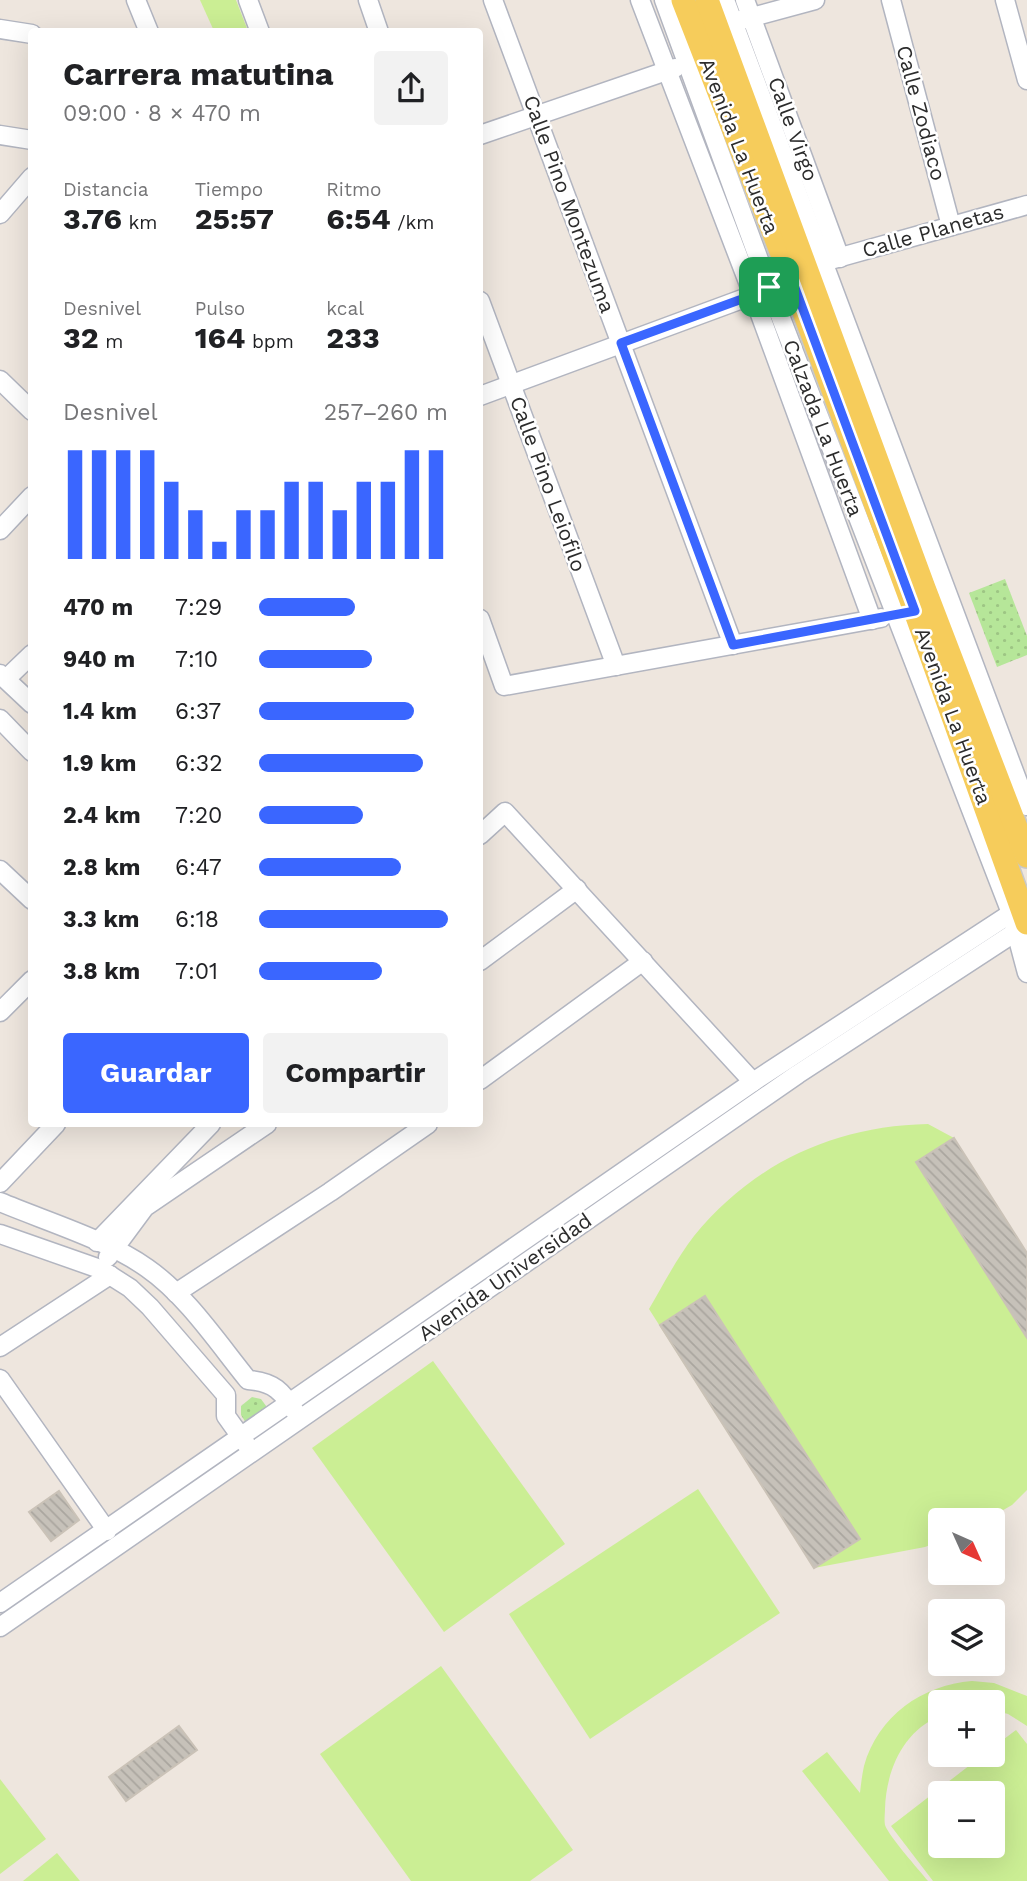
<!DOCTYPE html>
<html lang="es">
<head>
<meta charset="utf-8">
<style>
  :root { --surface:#fff; --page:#f2f2f2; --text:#202124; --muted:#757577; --accent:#3a66ff }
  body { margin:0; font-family:"Work Sans",sans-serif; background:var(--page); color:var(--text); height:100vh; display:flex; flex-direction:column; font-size:26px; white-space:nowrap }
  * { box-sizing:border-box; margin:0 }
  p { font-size:23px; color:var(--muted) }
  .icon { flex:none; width:38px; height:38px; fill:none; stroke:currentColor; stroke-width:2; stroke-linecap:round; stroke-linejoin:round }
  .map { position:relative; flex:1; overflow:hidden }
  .panel { position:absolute; left:28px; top:28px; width:455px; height:1099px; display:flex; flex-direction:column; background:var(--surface); border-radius:7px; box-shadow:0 7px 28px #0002 }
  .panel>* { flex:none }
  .needle { width:46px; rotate:135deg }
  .controls { position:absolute; left:928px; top:1508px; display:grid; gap:14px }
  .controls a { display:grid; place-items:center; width:77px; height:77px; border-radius:7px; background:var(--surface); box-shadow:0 7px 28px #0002; font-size:35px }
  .pin { position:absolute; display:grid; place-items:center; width:60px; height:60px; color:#fff; margin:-30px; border-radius:14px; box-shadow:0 4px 10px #0006 }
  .round { display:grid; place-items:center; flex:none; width:74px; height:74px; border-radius:7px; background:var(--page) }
  .head { display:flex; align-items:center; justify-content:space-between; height:119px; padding:0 35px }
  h1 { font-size:32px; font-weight:700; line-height:52px }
  .stats { display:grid; grid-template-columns:repeat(3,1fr); gap:10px; height:119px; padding:7px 35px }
  .stats div { display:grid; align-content:center }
  .stats b { font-size:30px; font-weight:700 }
  .stats small { font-size:19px; font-weight:400 }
  .stats p { font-size:19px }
  .chart { height:196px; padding:14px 35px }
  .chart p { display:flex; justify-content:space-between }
  .chart svg { width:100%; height:126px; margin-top:7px; stroke:var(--accent); stroke-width:6 }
  .action { display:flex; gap:14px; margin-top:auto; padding:14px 35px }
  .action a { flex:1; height:80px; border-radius:7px; background:var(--accent); color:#fff; font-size:28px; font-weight:700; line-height:80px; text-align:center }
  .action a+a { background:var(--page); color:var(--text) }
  ul { padding:0 35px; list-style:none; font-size:23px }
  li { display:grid; grid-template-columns:112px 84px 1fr; align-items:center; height:52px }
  li i { height:18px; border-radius:9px; background:var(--accent) }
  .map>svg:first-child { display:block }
</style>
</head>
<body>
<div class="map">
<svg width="1027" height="1881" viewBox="0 0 1027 1881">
  <defs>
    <pattern id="park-dots" width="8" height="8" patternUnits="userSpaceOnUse" patternTransform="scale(1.75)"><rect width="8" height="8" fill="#b6e699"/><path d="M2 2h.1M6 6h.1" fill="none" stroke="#9dc584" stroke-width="1.8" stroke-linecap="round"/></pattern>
    <pattern id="building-back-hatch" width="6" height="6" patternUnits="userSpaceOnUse" patternTransform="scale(1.75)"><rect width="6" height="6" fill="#c6c1b9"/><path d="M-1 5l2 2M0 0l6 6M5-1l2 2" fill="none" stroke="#aaa69f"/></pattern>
  </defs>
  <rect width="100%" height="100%" fill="#eee6de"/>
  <!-- park -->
  <g fill="url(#park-dots)">
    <path d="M1005,579l22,57v19l-30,12 -28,-74z"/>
    <path d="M252,1397l9,2 8,11 -23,13 -5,-8v-9z"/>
  </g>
  <!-- pitch -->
  <g fill="#cbee94" fill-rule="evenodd">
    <path d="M200,0h36l12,31h-34z"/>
    <path d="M928,1124l26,14 73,115v237l-15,15 -28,16h-44v20l-15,6 -111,21 -165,-259c14,-24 28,-51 45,-73 60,-73 140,-110 234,-112z"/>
    <path d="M433,1361l132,183 -121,88 -132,-184z"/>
    <path d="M698,1489l82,124 -190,126 -81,-125z"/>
    <path d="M441,1666l132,184 -43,31h-119l-91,-127z"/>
    <path d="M972,1681l22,2 33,13v30l-19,-12 -16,-4v-7h-52v13c-37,15 -54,55 -55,93 0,4 -1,11 0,16 3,10 34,45 43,56h-39l-87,-110 25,-19 33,41c1,-9 2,-18 4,-27 14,-50 58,-81 108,-85z"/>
    <path d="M1016,1730l11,14v137h-94l-42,-55 92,-71h9v-7zM940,1794h52v52h-52z"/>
    <path d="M0,1779l46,60 -46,35z"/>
    <path d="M57,1853l23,28h-57z"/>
  </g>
  <!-- building -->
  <g fill="url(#building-back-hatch)" stroke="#cac2b7" stroke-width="2">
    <path d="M954,1138l73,115v85l-111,-176z"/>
    <path d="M705,1296l155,243 -46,29 -154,-243z"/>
    <path d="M59,1491l20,29 -28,21 -22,-29z"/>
    <path d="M179,1726l18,24 -71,51 -17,-24z"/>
  </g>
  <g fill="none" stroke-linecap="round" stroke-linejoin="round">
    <!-- minor casing -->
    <g stroke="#b2b5c0" stroke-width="21">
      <g id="minor">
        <path d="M136,0l13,32"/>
        <path d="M248,0l12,32"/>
        <path d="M368,0l11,32"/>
        <path d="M493,0l240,645"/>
        <path d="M640,0l113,295 119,325"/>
        <path d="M664,0l105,287 242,626 16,60"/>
        <path d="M725,0l302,806"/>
        <path d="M745,0l95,258"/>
        <path d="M891,0l60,226"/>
        <path d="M1005,0l22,80"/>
        <path d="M741,20l74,-20"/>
        <path d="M0,29l32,5"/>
        <path d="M0,135l32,5"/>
        <path d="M480,135l195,-67"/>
        <path d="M0,214l32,-37"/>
        <path d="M480,301l136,365"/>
        <path d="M0,380l32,31"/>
        <path d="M480,396l273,-101 70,-33 204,-57"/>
        <path d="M0,530l32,-34"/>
        <path d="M480,619l24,67 377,-68"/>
        <path d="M0,674l32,30"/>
        <path d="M6,679l26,-25"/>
        <path d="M0,719l32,33"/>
        <path d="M480,835l25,-23 248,270"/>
        <path d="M0,870l32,30"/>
        <path d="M480,961l97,-72"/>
        <path d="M0,1012l32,-32"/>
        <path d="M480,1080l163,-119"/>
        <path d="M0,1183l56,-59"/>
        <path d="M0,1202c45,19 108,38 147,66 39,27 71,75 101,112 26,2 34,11 48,33"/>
        <path d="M0,1234l100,35 30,19 20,19 76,88v21l20,28"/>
        <path d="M97,1242l114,-118"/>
        <path d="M108,1257l37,-50 122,-83"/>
        <path d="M176,1293l154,-101 98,-68"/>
        <path d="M0,1347l110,-72"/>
        <path d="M0,1379l107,152"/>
        <path d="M0,1603l753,-521 254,-166 20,-9"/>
        <path d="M0,1627l798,-553 213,-139 16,-6"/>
      </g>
    </g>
    <!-- major casing -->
    <g stroke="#c8c8c8" stroke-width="26">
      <g id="major">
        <path d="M683,0l108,277 124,334 112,312"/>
        <path d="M707,0l217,588 103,268"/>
      </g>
    </g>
    <!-- minor -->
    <use href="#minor" stroke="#fff" stroke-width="18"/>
    <!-- major -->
    <use href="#major" stroke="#f6cc5b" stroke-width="23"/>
  </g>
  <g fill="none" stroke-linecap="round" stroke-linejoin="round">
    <!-- route casing -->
    <g stroke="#fff" stroke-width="14">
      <path id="route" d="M791,277l124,334 -182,34 -112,-302 132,-48z"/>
    </g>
    <!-- route -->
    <use href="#route" stroke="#3a66ff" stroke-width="9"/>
  </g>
  <g text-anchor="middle" stroke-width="5" stroke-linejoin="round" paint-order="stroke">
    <!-- street labels -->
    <g font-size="21" fill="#2c2c2c" stroke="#fff">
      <text transform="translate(921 113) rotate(75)" y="7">Calle Zodiaco</text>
      <text transform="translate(793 129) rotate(70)" y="7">Calle Virgo</text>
      <text transform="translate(739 146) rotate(69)" y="7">Avenida La Huerta</text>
      <text transform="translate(569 204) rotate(70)" y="7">Calle Pino Montezuma</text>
      <text transform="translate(933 231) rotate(-16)" y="7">Calle Planetas</text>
      <text transform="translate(823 428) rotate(69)" y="7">Calzada La Huerta</text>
      <text transform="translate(548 484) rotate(70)" y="7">Calle Pino Leiofilo</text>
      <text transform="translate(953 716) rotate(70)" y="7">Avenida La Huerta</text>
      <text transform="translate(505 1277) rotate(-35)" y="7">Avenida Universidad</text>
    </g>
  </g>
</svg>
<div class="controls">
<a><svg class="needle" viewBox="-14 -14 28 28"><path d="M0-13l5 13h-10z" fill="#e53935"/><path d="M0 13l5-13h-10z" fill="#757577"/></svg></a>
<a><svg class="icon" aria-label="layers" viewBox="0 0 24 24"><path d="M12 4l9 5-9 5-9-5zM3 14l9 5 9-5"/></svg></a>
<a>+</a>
<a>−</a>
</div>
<div class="pin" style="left:769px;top:287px;background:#1e9e55"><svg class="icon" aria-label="arrive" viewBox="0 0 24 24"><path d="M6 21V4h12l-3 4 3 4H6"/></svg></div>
<section class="panel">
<div class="head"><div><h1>Carrera matutina</h1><p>09:00 · 8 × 470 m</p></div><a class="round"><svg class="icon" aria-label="share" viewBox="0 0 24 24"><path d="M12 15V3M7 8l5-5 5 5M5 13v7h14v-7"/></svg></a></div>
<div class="stats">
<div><p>Distancia</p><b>3.76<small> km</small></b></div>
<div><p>Tiempo</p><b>25:57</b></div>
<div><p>Ritmo</p><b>6:54<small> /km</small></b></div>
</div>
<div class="stats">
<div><p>Desnivel</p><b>32<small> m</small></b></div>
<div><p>Pulso</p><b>164<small> bpm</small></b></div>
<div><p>kcal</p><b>233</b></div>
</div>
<div class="chart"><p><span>Desnivel</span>257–260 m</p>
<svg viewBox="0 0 160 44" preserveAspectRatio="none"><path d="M5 44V6M15 44V6M25 44V6M35 44V6M45 44V17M55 44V27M65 44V38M75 44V27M85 44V27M95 44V17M105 44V17M115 44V27M125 44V17M135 44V17M145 44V6M155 44V6"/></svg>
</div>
<ul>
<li><b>470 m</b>7:29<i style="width:51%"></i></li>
<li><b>940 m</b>7:10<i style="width:60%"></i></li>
<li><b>1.4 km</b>6:37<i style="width:82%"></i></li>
<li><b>1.9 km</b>6:32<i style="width:87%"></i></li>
<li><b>2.4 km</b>7:20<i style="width:55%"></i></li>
<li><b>2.8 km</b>6:47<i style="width:75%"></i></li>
<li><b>3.3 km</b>6:18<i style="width:100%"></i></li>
<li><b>3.8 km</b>7:01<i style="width:65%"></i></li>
</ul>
<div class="action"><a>Guardar</a><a>Compartir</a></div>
</section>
</div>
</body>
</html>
